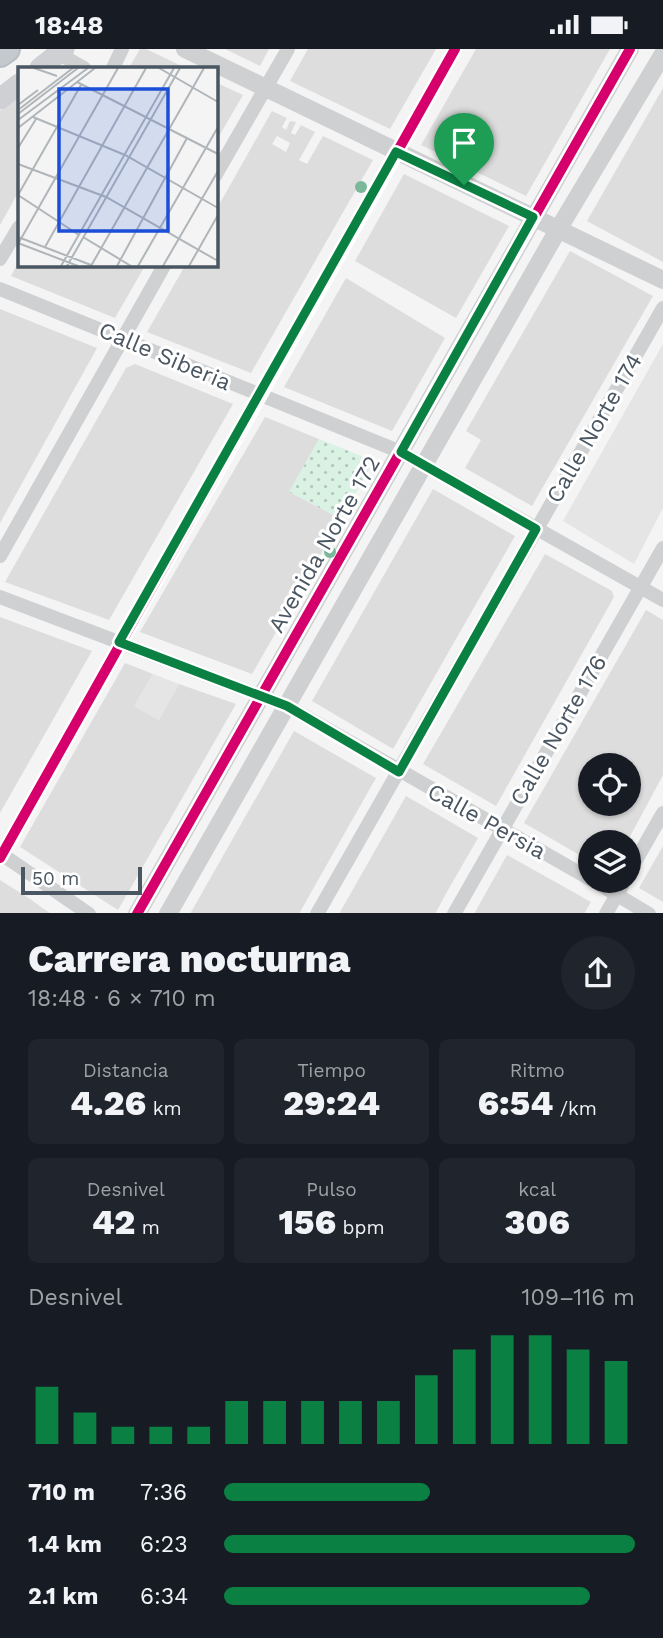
<!DOCTYPE html>
<html lang="es">
<head>
<meta charset="utf-8">
<style>
  :root { --surface:#171b24; --page:#20242c; --text:#f1f3f6; --muted:#9ea1a6; --accent:#0b8043 }
  body { margin:0; font-family:"Work Sans",sans-serif; background:var(--page); color:var(--text); height:100vh; display:flex; flex-direction:column; font-size:26px; white-space:nowrap }
  * { box-sizing:border-box; margin:0 }
  p { font-size:23px; color:var(--muted) }
  .icon { flex:none; width:38px; height:38px; fill:none; stroke:currentColor; stroke-width:2; stroke-linecap:round; stroke-linejoin:round }
  .map { position:relative; height:864px; overflow:hidden }
  .panel { display:flex; flex-direction:column; background:var(--surface); flex:1 }
  .panel>* { flex:none }
  .tools { position:absolute; left:578px; top:704px; display:grid; gap:14px }
  .tools a { display:grid; place-items:center; width:63px; height:63px; border-radius:50%; background:var(--surface); box-shadow:0 2px 5px #0004; font-size:35px }
  .scale { position:absolute; left:21px; bottom:18px; width:121px; box-sizing:border-box; padding-left:7px; border:4px solid #4a5661; border-top:0; font-size:19px; line-height:24px; white-space:nowrap; color:#4a5661; -webkit-text-stroke:5px #fff; paint-order:stroke }
  .pin { position:absolute; display:grid; place-items:center; width:60px; height:60px; color:#fff; margin:-72px -30px; border-radius:50% 50% 50% 0; rotate:-45deg; box-shadow:0 0 7px #0007 }
  .pin .icon { rotate:45deg }
  .round { display:grid; place-items:center; flex:none; width:74px; height:74px; border-radius:37px; background:var(--page) }
  .head { display:flex; align-items:center; justify-content:space-between; height:119px; padding:0 28px }
  h1 { font-size:38px; font-weight:800; line-height:52px }
  .stats { display:grid; grid-template-columns:repeat(3,1fr); gap:10px; height:119px; padding:7px 28px }
  .stats div { display:grid; align-content:center; border-radius:10px; background:var(--page); text-align:center }
  .stats b { font-size:35px; font-weight:800 }
  .stats small { font-size:19px; font-weight:400 }
  .stats p { font-size:19px }
  .chart { height:196px; padding:14px 28px }
  .chart p { display:flex; justify-content:space-between }
  .chart svg { width:100%; height:126px; margin-top:7px; stroke:var(--accent); stroke-width:6 }
  ul { padding:0 28px; list-style:none; font-size:23px }
  li { display:grid; grid-template-columns:112px 84px 1fr; align-items:center; height:52px }
  li i { height:18px; border-radius:9px; background:var(--accent) }
  .status { display:flex; justify-content:space-between; align-items:center; height:49px; padding:0 35px; background:var(--surface); direction:ltr }
  .status svg { height:19px; fill:currentColor }
  .map>svg:first-child { display:block }
</style>
</head>
<body>
<div class="status"><b>18:48</b><svg viewBox="0 0 49 12"><path d="M0 12V9h3v3zM5 12V6h3v6zM10 12V3h3v9zM15 12V0h3v12zM26 1h20v11H26zM47 4h2v5h-2z"/></svg></div>
<div class="map">
<svg width="663" height="865" viewBox="0 0 663 865">
  <defs>
    <pattern id="grass-dots" width="8" height="8" patternUnits="userSpaceOnUse" patternTransform="scale(1.75)"><rect width="8" height="8" fill="#d9f2e3"/><path d="M2 2h.1M6 6h.1" fill="none" stroke="#b2c7bb" stroke-width="1.8" stroke-linecap="round"/></pattern>
  </defs>
  <rect width="100%" height="100%" fill="#f4f4f4"/>
  <!-- education -->
  <g fill="#e6e5e6">
    <path d="M663,295v164l-29,56 -71,-43z"/>
    <path d="M153,625l26,10 -20,36 -25,-14z"/>
  </g>
  <!-- grass -->
  <path fill="url(#grass-dots)" d="M319,390l55,22 -33,58 -52,-27z"/>
  <!-- building -->
  <g fill="#ddddde" fill-rule="evenodd">
    <path d="M140,0h6l40,19h-57z"/>
    <path d="M225,0h44l-9,17z"/>
    <path d="M308,0h128l-46,80 -100,-48z"/>
    <path d="M476,0h134l-84,147 -105,-51z"/>
    <path d="M215,33l28,13 -28,48z"/>
    <path d="M663,39v174l-76,-41z"/>
    <path d="M19,47v95l-19,34v-114z"/>
    <path d="M272,62l15,7 -5,9 4,3 4,-9 6,1 -5,11 4,2 6,-10 14,7 -16,28 8,4 16,-28 50,24 -122,213 -104,-41 39,-68h29v-52zM277,87l13,7 -4,9 -14,-8z"/>
    <path d="M404,125l105,52 -53,92 -101,-57z"/>
    <path d="M570,202l83,45 -121,210 -67,-38 16,-28 -15,-9z"/>
    <path d="M19,212v3h127l-31,54 -104,-42z"/>
    <path d="M346,229l99,60 -53,93 -108,-44z"/>
    <path d="M0,260l97,39 -97,175z"/>
    <path d="M135,315l98,40 -124,216 -104,-38 121,-214z"/>
    <path d="M265,368l54,22 -30,53 52,27 -89,155 -112,-42z"/>
    <path d="M433,440l82,47 -122,213 -81,-48z"/>
    <path d="M545,505l67,37 2,6 -118,209 -73,-42z"/>
    <path d="M646,561l17,10v155l-36,67h-37v19l-66,-38zM590,716h38v38h-38z"/>
    <path d="M0,568l92,34 -92,162z"/>
    <path d="M125,614l28,11 -19,32 25,14 20,-36 57,20 -118,206 -98,-63z"/>
    <path d="M294,682l82,47 -67,118 -10,18h-109z"/>
    <path d="M406,747l72,42 -30,52 -13,24h-96z"/>
    <path d="M663,797v56l-24,-14z"/>
    <path d="M507,806l84,47 -7,12h-110z"/>
    <path d="M0,831l30,19 21,15h-51z"/>
  </g>
  <g fill="none" stroke-linecap="round" stroke-linejoin="round">
    <!-- trunk casing -->
    <g stroke="#b9bec3" stroke-width="28">
      <path id="trunk" d="M0,5l7,-5"/>
    </g>
    <!-- minor -->
    <g stroke="#ced0d2" stroke-width="14">
      <path d="M59,5l25,14"/>
      <path d="M113,19l9,-19"/>
      <path d="M215,127l73,-127"/>
      <path d="M0,210l19,-32"/>
      <path d="M0,240l401,163 262,148"/>
      <path d="M0,507l165,-292"/>
      <path d="M0,548l287,109 303,173"/>
      <path d="M0,804l89,61"/>
      <path d="M0,809l455,-809"/>
      <path d="M628,825l35,-61"/>
      <path d="M592,831l57,34"/>
      <path d="M317,865l346,-606"/>
      <path d="M454,865l209,-366"/>
      <path d="M606,865l19,-34"/>
    </g>
    <!-- tertiary -->
    <g stroke="#ced0d2" stroke-width="18">
      <path d="M185,0l478,231"/>
      <path d="M137,865l493,-865"/>
      <path d="M168,865l391,-686 104,-174"/>
    </g>
    <!-- secondary -->
    <g stroke="#ced0d4" stroke-width="21">
      <path d="M40,19l24,-19"/>
      <path d="M0,50l19,-15"/>
    </g>
    <!-- trunk -->
    <use href="#trunk" stroke="#c4c9cd" stroke-width="24"/>
    <!-- cycleway casing -->
    <g stroke="#fff" stroke-width="15">
      <g id="cycleway">
        <path d="M0,809l455,-809"/>
        <path d="M137,865l493,-865"/>
      </g>
    </g>
    <!-- cycleway -->
    <use href="#cycleway" stroke="#d6006c" stroke-width="10"/>
  </g>
  <!-- trees -->
  <g fill="#7ab899">
    <circle cx="361" cy="138" r="6"/>
    <circle cx="330" cy="503" r="6"/>
  </g>
  <g fill="none" stroke-linecap="round" stroke-linejoin="round">
    <!-- route casing -->
    <g stroke="#fff" stroke-width="14">
      <path id="route" d="M396,103l137,65 -132,235 135,77 -137,243 -112,-66 -168,-64z"/>
    </g>
    <!-- route -->
    <use href="#route" stroke="#0b8043" stroke-width="9"/>
  </g>
  <g text-anchor="middle" stroke-width="6" stroke-linejoin="round" paint-order="stroke">
    <!-- street labels -->
    <g font-size="23" fill="#4a5661" stroke="#fff">
      <text transform="translate(165 307) rotate(23)" y="8">Calle Siberia</text>
      <text transform="translate(594 379) rotate(-60)" y="8">Calle Norte 174</text>
      <text transform="translate(324 495) rotate(-60)" y="8">Avenida Norte 172</text>
      <text transform="translate(558 681) rotate(-60)" y="8">Calle Norte 176</text>
      <text transform="translate(487 772) rotate(29)" y="8">Calle Persia</text>
    </g>
  </g>
  <!-- overview -->
  <g transform="translate(18 18)">
    <rect width="200" height="200" fill="#f4f4f4"/>
    <path fill="none" stroke="#b0b5b9" stroke-width="2" d="M16,1l23,8M141,1l59,34M59,15l141,72M0,38l20,-15M0,43l55,-42M0,47l60,-46M15,50l92,38 93,53M0,53l70,-52M0,61l77,-60M0,81l18,-29M0,97l88,33 112,64M0,128l63,-110M0,128l61,40M0,170l73,28M65,170l48,29M0,176l60,23M0,177l100,-176M27,180l101,-179M43,199l113,-198M49,199l113,-198M73,199l113,-198M99,199l70,-128M120,199l80,-139M145,199l55,-95M171,199l29,-51"/>
    <path fill="#1d4ed8" fill-opacity="0.15" stroke="#1d4ed8" stroke-width="3.5" d="M41,22h109v142h-109z"/>
    <rect width="200" height="200" fill="none" stroke="#4a5661" stroke-width="3.5"/>
  </g>
</svg>
<div class="tools">
<a><svg class="icon" aria-label="locate" viewBox="0 0 24 24"><circle cx="12" cy="12" r="6"/><path d="M12 2v4M12 18v4M2 12h4M18 12h4"/></svg></a>
<a><svg class="icon" aria-label="layers" viewBox="0 0 24 24"><path d="M12 4l9 5-9 5-9-5zM3 14l9 5 9-5"/></svg></a>
</div>
<div class="scale">50 m</div>
<div class="pin" style="left:464px;top:136px;background:#1e9e55"><svg class="icon" aria-label="arrive" viewBox="0 0 24 24"><path d="M6 21V4h12l-3 4 3 4H6"/></svg></div>
</div>
<section class="panel">
<div class="head"><div><h1>Carrera nocturna</h1><p>18:48 · 6 × 710 m</p></div><a class="round"><svg class="icon" aria-label="share" viewBox="0 0 24 24"><path d="M12 15V3M7 8l5-5 5 5M5 13v7h14v-7"/></svg></a></div>
<div class="stats">
<div><p>Distancia</p><b>4.26<small> km</small></b></div>
<div><p>Tiempo</p><b>29:24</b></div>
<div><p>Ritmo</p><b>6:54<small> /km</small></b></div>
</div>
<div class="stats">
<div><p>Desnivel</p><b>42<small> m</small></b></div>
<div><p>Pulso</p><b>156<small> bpm</small></b></div>
<div><p>kcal</p><b>306</b></div>
</div>
<div class="chart"><p><span>Desnivel</span>109–116 m</p>
<svg viewBox="0 0 160 44" preserveAspectRatio="none"><path d="M5 44V24M15 44V33M25 44V38M35 44V38M45 44V38M55 44V29M65 44V29M75 44V29M85 44V29M95 44V29M105 44V20M115 44V11M125 44V6M135 44V6M145 44V11M155 44V15"/></svg>
</div>
<ul>
<li><b>710 m</b>7:36<i style="width:50%"></i></li>
<li><b>1.4 km</b>6:23<i style="width:100%"></i></li>
<li><b>2.1 km</b>6:34<i style="width:89%"></i></li>
</ul>
</section>
</body>
</html>
